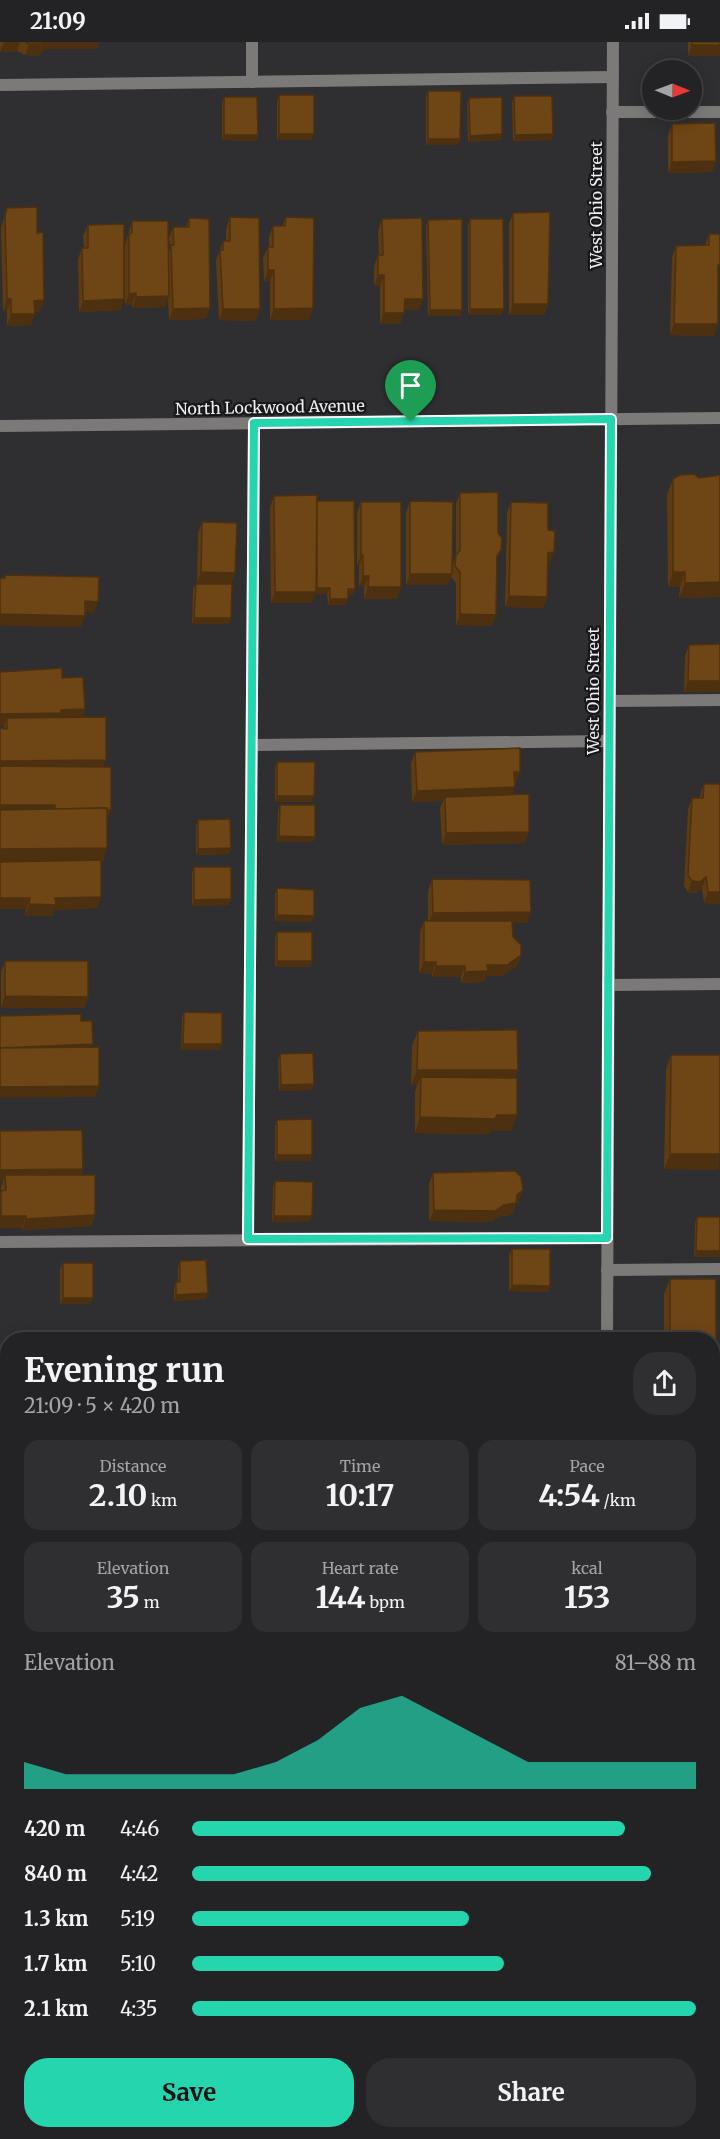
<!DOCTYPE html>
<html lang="en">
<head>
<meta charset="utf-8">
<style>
  :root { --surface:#232225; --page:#2f2f32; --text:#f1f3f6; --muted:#a3a4a7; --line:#403f42; --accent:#24d5ae }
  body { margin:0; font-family:Merriweather,serif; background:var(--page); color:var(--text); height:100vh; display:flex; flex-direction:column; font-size:22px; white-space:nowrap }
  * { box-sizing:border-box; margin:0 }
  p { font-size:20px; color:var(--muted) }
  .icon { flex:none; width:33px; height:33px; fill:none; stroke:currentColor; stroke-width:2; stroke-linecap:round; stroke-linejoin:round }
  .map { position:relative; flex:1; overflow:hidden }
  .side { position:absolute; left:0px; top:1290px; width:720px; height:807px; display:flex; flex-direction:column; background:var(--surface); border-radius:24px 24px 0 0; box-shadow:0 3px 15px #0003,0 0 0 2px var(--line) }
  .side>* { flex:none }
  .needle { width:39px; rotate:91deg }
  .buttons { position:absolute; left:642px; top:18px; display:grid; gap:12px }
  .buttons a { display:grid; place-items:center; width:60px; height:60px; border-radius:50%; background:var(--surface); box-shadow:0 3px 15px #0003,0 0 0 2px var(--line); font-size:30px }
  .pin { position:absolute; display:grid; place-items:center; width:51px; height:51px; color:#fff; margin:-62px -26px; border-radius:50% 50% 50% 0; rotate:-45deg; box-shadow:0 0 6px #0007 }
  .pin .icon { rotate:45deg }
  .round { display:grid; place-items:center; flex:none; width:63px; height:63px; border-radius:24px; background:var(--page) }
  .summary { display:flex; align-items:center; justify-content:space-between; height:102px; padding:0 24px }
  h1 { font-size:33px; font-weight:700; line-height:45px }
  .figures { display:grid; grid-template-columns:repeat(3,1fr); gap:9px; height:102px; padding:6px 24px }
  .figures div { display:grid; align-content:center; border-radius:15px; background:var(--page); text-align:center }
  .figures b { font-size:30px; font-weight:700 }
  .figures small { font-size:16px; font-weight:400 }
  .figures p { font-size:16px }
  .chart { height:168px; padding:12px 24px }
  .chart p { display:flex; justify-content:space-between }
  .chart svg { width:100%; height:108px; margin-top:6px; fill:var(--accent); opacity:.7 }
  .cta { display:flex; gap:12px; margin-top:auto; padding:12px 24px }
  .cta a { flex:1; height:69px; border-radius:24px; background:var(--accent); color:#111; font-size:24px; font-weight:700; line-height:69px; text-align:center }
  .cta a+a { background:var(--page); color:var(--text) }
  ul { padding:0 24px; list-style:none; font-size:20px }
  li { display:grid; grid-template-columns:96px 72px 1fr; align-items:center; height:45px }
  li i { height:15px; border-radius:8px; background:var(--accent) }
  .status { display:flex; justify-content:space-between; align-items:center; height:42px; padding:0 30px; background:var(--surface); direction:ltr }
  .status svg { height:16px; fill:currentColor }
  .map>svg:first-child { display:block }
</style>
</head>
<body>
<div class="status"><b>21:09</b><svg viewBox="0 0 49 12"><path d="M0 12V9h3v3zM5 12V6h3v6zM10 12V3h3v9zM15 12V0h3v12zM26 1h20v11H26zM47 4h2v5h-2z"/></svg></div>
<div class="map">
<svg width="720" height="2097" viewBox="0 0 720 2097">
  <rect width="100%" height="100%" fill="#2f2e31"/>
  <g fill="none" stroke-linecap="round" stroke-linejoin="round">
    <!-- lane -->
    <g stroke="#7c7a79" stroke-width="12">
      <path d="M252,40v-40"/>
      <path d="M0,43l613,-8"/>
      <path d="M612,70h108"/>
      <path d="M610,659l110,-1"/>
      <path d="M252,703l357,-4"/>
      <path d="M248,1198l6,-817"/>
      <path d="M0,1200l607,-4"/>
      <path d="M607,1228l113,-1"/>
      <path d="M712,1803h8"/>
      <path d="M0,1810h8"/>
    </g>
    <!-- street -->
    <g stroke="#7c7a79" stroke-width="12">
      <path d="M0,384l720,-8"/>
      <path d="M608,943l112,-1"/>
      <path d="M607,1298l6,-1298"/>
      <path d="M712,2087h8"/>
      <path d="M0,2094l486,-4"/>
      <path d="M674,2097v-7"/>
    </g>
    <!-- secondary -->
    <g stroke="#a8a4a3" stroke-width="12">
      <path d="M712,1521h8"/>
      <path d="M0,1529h8"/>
    </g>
  </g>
  <!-- wall -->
  <g fill="#5f3b12">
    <path d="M0,0h99l-2,7h-53l-6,7 -13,-1 -8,-4 -17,1z"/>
    <path d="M688,0h32l-32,14z"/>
    <path d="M428,49l32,48 -2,6h-32v-49z"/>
    <path d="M279,53l33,45h-35v-39z"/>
    <path d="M514,54l37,44 -38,1 -1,-39z"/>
    <path d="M224,55l34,38 -2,6 -34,-1v-37z"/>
    <path d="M469,56l33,36 -2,6 -32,2 -1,-38z"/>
    <path d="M672,82l44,37 -4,11 -44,1v-38z"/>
    <path d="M7,166l30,25 3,79h-5l-4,13 -24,1v-15h-4l-2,-83z"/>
    <path d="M513,171l35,91 -4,11h-35v-91z"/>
    <path d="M230,175l26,104 -37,-1 -3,-59 7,-20h3v-12z"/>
    <path d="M286,175l23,103h-39v-39h-6l-1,-23 5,-11h1v-10l4,-11h9z"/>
    <path d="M189,176l17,101 -37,1 -1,-23 -3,10 -33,1v-4l-7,1v-60l7,-24 36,32 2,-4 -1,-11 4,-11h13z"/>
    <path d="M382,177l37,91h-15l-4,14h-20v-38h-6v-20l4,-11h1l-1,-25z"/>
    <path d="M470,177l31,96h-33v-90z"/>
    <path d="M428,178l34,90 -2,6h-32l-2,-90z"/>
    <path d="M88,183l36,74 -4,11 -41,2 -1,-53 4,-11h2l-1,-12z"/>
    <path d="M709,192l10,42 -1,48 -4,12 -44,-1 2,-78 4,-11 29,-1z"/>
    <path d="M720,433v122l-41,1 1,-11h-12l-1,-92 6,-16 26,-1z"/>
    <path d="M460,451l37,69 -5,64 -36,-1v-42l-5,-6 1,-11 4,-10v-52z"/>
    <path d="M274,454l43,7 38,86 -3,6h-4l-2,10h-18l-1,-11h-12l-3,9h-41l-1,-96z"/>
    <path d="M410,459l42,73 -5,11h-41v-72z"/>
    <path d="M361,460l36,97h-33v-12h-5v-21h-2v-53z"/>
    <path d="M511,460l37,28 2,33 -2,1 -1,33 -4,11 -38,-1 2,-94z"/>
    <path d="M202,480l33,51 -4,11 -2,40h-37l1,-35 3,-5 1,-1 1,-50z"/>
    <path d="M720,602v48h-36l1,-36 4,-11z"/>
    <path d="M0,630l62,6 23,31 -3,9 21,49 4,54v27l-5,16h-1v33l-4,11 -43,2 -2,6h-27l1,-7h-26v-181l3,1 2,-4 -5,1z"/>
    <path d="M415,710l101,31h-1v4l-3,8 13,48 -83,2 -2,-37 3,-7 -31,1 -1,-39z"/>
    <path d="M277,720l35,40h-37v-34z"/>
    <path d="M704,742l16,120 -16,-1 -2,-15 -6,5 -8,-1 -4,-6 4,-77 4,-11h8v-3z"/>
    <path d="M280,763l33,37h-36l1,-31z"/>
    <path d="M198,778l33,28 -2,6 -33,1v-29z"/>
    <path d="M194,825l37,32 -3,6 -36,1v-33z"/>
    <path d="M432,837l95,44h-15l1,14 8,18 -4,11 -15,10h-16l-2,6 -23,1v-6h-29v-3l-13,-1 1,-41 4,-11h4v-30z"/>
    <path d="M277,846l37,28 -2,6 -37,-1v-27z"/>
    <path d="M277,890l35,29 -2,6h-35v-29z"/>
    <path d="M5,919l83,36 -4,11h-83v-36z"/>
    <path d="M184,970l38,32 -2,6h-39l1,-32z"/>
    <path d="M418,989l97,47 -3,53 -20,-1 -3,4 -74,-1v-41l2,-7h-6l1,-39z"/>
    <path d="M280,1012l34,30 -3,6 -32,1 -1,-31z"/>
    <path d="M671,1013l48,115 -55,-1 2,-99z"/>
    <path d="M277,1078l33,41h-35v-35z"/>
    <path d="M0,1089l83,38 -2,6 14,40 -4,11 -69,4v-2h-22v-35l1,-2v-4l2,-6h-3z"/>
    <path d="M433,1131l86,28 -3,3 -4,11 -12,1 -9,6 -62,-1v-37z"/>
    <path d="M275,1139l35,40 -38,1 1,-35z"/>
    <path d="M697,1175h23l-26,40 1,-34z"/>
    <path d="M512,1207l38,37 -2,6 -39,-1v-36z"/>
    <path d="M180,1219l26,38 -32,2v-13l2,-6h2v-15z"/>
    <path d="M63,1221l27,41h-30v-35z"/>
    <path d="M670,1237h46v72h4v71h-6l-1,39 -1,2v-123h-48v-46z"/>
    <path d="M8,1901v101h-2l-2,-38 2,-60z"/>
  </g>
  <!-- shaded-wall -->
  <g fill="#4d300f">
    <path d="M4,0h16l-3,9 -17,1z"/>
    <path d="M44,0h55l-2,7h-53l-6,7 -13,-1 4,-11z"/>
    <path d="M692,3h28v11h-32z"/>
    <path d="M279,92h35l-2,6h-35z"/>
    <path d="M502,92l-2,6 -32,2 2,-6z"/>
    <path d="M553,92l-2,6 -38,1 2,-6z"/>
    <path d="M224,93h34l-2,6 -34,-1z"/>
    <path d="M428,97h32l-2,6h-32z"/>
    <path d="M716,119l-4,11 -44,1 4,-11z"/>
    <path d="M268,228h6l-4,11h-6z"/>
    <path d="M378,233h6l-4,11h-6z"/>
    <path d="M136,251l-4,11 -7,1 4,-11z"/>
    <path d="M169,254l-4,11 -33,1 4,-11z"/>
    <path d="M7,257h4l-4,12h-4z"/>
    <path d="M124,257l-4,11 -41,2 4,-11z"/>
    <path d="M405,257h18l-4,11h-19z"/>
    <path d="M44,258l-4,12h-10l4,-11z"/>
    <path d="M513,262h35l-4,11h-35z"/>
    <path d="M210,266l-4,11 -37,1 4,-11z"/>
    <path d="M313,266l-4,12h-39l4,-11z"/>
    <path d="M223,267h37l-4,12 -37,-1z"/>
    <path d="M470,267h34l-3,6h-33z"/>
    <path d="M430,268h32l-2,6h-32z"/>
    <path d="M384,271h20l-4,11h-20z"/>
    <path d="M11,272h24l-4,11 -24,1z"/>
    <path d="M674,282h44l-4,12 -44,-1z"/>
    <path d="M554,510l-4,11 -6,1 4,-11z"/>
    <path d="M361,513h2l-4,11h-2z"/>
    <path d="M201,530l34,1 -4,12 -34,-2z"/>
    <path d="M673,530h12l-5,15h-12z"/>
    <path d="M410,532h42l-5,11h-41z"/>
    <path d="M363,534h6l-5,11h-5z"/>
    <path d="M720,540v15l-41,1 6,-15z"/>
    <path d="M368,545h33l-4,12h-33z"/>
    <path d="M317,546h13l-3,6h-12z"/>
    <path d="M348,547h7l-3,6h-6z"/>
    <path d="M275,550h41l-4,11h-41z"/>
    <path d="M509,554l38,1 -4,11 -38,-1z"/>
    <path d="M330,557h18l-2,6h-18z"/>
    <path d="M85,559l13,1 -4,11 -13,-1z"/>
    <path d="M0,572l85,2 -4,11 -81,-1z"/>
    <path d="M460,572l36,1 -4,11 -36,-1z"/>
    <path d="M194,576h37l-2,6h-37z"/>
    <path d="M688,639h32v11h-36z"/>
    <path d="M85,667l-4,11 -74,-2 -3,7 -4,1v-12z"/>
    <path d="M106,718l-4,11 -102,1v-11z"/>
    <path d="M514,730h6l-4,11h-6z"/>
    <path d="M515,745l-4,11 -66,-1 -2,4 -31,1 5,-11z"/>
    <path d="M277,754h37l-2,6h-37z"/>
    <path d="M0,763h55l-4,11h-51z"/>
    <path d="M55,768h56l-4,11z"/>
    <path d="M529,790l-4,11 -83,2 4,-12z"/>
    <path d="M279,794l36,1 -2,5h-36z"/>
    <path d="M107,806l-5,16h-102v-15z"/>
    <path d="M231,806l-2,6 -33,1 2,-6z"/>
    <path d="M706,835l-4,11 -6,5 -8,-1 4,-11z"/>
    <path d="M708,850h12v12l-16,-1z"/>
    <path d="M101,855l-4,11 -43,2 -2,6h-27l4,-12 26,-6z"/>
    <path d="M0,856h30l-4,11h-26z"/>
    <path d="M231,857l-3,6 -36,1 2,-6z"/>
    <path d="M531,870l-4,11 -99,2 5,-12z"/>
    <path d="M277,873l37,1 -2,6 -37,-1z"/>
    <path d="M521,913l-4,11 -15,10h-16l-2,6 -23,1 4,-11z"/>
    <path d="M277,919h35l-2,6h-35z"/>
    <path d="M424,920h12l-4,12 -13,-1z"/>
    <path d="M436,924h29l-4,11h-29z"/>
    <path d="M5,954l83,1 -4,11h-83z"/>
    <path d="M93,1002l-3,6 -90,-2z"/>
    <path d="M183,1002h39l-2,6h-39z"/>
    <path d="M417,1028h101l-6,15 -91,-8 -4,8h-6z"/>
    <path d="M314,1042l-3,6 -32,1 2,-6z"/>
    <path d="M99,1044l-4,11 -95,1v-11z"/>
    <path d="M497,1073h20l-5,16 -20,-1 -3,4 -74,-1 5,-16z"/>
    <path d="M720,1111l-1,17 -55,-1 6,-15z"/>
    <path d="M277,1113h35l-2,6h-35z"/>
    <path d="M83,1127l-4,11 -74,-5 -2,6h-3v-11z"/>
    <path d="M523,1148l-4,11 -3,3 -4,11 -12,1 -9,6 -62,-1 5,-11 83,-15z"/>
    <path d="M95,1173l-4,11 -69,4 4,-11z"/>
    <path d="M1,1174h25l-4,12h-22v-9z"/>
    <path d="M274,1174h38l-2,5 -38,1z"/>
    <path d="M696,1209h24v6h-26z"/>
    <path d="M512,1243l38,1 -2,6 -39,-1z"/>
    <path d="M208,1251l-2,6 -32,2 2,-6z"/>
    <path d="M63,1256h30l-3,6h-30z"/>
    <path d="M714,1365h6v15h-8z"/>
    <path d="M0,1709h4l-4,10z"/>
  </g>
  <!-- building -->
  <g fill="#6e4515" stroke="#4d300f" stroke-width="1.5">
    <path d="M25,0h19l-2,2h-13z"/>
    <rect x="692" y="0" width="28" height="3"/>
    <path d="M428,49h33l-1,48h-32z"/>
    <rect x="279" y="53" width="35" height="39"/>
    <path d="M514,54h38l1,38 -38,1z"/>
    <path d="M224,55h33l1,38h-34z"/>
    <path d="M502,55v37l-32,2 -1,-38z"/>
    <path d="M715,81l1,38 -44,1v-38z"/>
    <path d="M37,165v26l6,-1 1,68 -10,1 1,13h-24v-15h-4l-2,-83 2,-8z"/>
    <path d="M550,170l-2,92h-35v-91z"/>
    <path d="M230,175l29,1 1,91h-37l-3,-59h3v-9h7z"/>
    <path d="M286,175l28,1 -1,90 -39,1v-39h-6v-23h5v-21h12z"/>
    <path d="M189,176l20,1 1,89 -37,1 -2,-64h3l-1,-18h16z"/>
    <path d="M422,176l1,81h-18l-1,14h-20v-38h-6v-20h5l-1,-36z"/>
    <path d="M462,177v91h-32l-2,-90z"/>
    <path d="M470,177h33l1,90h-34z"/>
    <path d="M132,179h36l1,75 -33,1v-4l-7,1v-60l3,-1z"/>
    <path d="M124,182v75l-41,2 -1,-53h6v-23z"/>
    <path d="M709,192h11v31h-2v59h-44l2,-78 33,-1z"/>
    <path d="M694,432l5,4 21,-3v107l-35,1v-11h-12v-93l7,-4z"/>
    <path d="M498,450v41l4,5 -1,12 -4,6 -1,59 -36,-1v-42l-5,-6 1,-11 4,-5v-57z"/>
    <path d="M317,453l-1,97h-41l-1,-96z"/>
    <path d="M317,459h37l1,88h-7v10h-18v-11h-13z"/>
    <path d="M410,459l43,1 -1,72h-42z"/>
    <path d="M361,460h40v85h-33l1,-11h-6v-21h-2z"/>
    <path d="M511,460l37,1v27l7,1 -1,21 -6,1 -1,44 -38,-1z"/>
    <path d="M202,480l35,1 -2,50 -34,-1z"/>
    <path d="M5,533l94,2 -1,25 -13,-1v15l-85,-2v-36h5z"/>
    <path d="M196,542h36l-1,34h-37z"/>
    <path d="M720,602v37h-32l1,-36z"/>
    <path d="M62,626v10l21,-1 2,32 -24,1v3l-61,1v-42z"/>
    <path d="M106,675v43l-106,1v-33l7,1v-11z"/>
    <path d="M520,706v24h-6l1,15 -98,4 -2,-39z"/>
    <path d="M277,720h38l-1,34h-37z"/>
    <path d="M0,724l111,1v43h-4v-2l-52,1v-4h-55z"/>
    <path d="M704,742h16v108h-12l-2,-15 -6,5 -8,-1 -4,-6 4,-77h11z"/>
    <path d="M529,752v38l-83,1 -1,-36z"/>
    <path d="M280,763h35v32l-36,-1z"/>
    <path d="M107,766v40l-107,1v-39z"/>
    <path d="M230,777l1,29 -33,1v-29z"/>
    <path d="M101,818v37l-46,1 1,7 -27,-1 1,-6h-30v-36z"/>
    <path d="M194,825h37v32l-37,1z"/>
    <path d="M432,837l98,1 1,32 -98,1z"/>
    <path d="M277,846l37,2v26l-37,-1z"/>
    <path d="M424,879h88l1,16 8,8v10l-14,10h-20l1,6 -23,1v-6h-29v-4h-12z"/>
    <rect x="277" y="890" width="35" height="29"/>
    <path d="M5,919h83v36l-83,-1z"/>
    <path d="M184,970l38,1v31h-39z"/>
    <path d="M81,972v7h11l1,23 -93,4v-32z"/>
    <path d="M517,988l1,40h-101l1,-39z"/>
    <path d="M99,1005v39l-99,1v-39z"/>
    <path d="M313,1011l1,31 -33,1 -1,-31z"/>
    <path d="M671,1013h49v99h-50z"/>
    <path d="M421,1035l96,1v37h-20l-2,4 -75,-2z"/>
    <path d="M312,1077v36h-35v-35z"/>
    <path d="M82,1088l1,39 -83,1v-39z"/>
    <path d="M515,1129l6,6 2,13 -6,5 -1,8 -12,2 -9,6 -61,-1 -1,-37z"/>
    <path d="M5,1133h90v40l-69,4v-3h-25v-25l5,-1z"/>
    <path d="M275,1139l38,1 -1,34h-38z"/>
    <path d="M697,1175h23v34h-24z"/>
    <path d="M512,1207h38v37l-38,-1z"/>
    <path d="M206,1218l2,33 -32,2v-13h4v-21z"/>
    <rect x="63" y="1221" width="30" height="35"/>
    <path d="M670,1237h46v72h4v56h-6l-1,54h-1v-121h-42z"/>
    <path d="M5,1598l3,85 -5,5 1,21h-4v-110z"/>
  </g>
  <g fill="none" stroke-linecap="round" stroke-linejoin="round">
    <!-- route casing -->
    <g stroke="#fff" stroke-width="12">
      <path id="route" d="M611,377l-4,819 -359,1 6,-816z"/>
    </g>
    <!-- route -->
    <use href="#route" stroke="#24d5ae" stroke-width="8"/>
  </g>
  <g text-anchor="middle" stroke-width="4.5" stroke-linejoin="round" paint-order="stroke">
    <!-- street labels -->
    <g font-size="16" fill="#f0eff2" stroke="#171618">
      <text transform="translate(596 163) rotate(-90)" y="6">West Ohio Street</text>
      <text transform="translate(270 365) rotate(-1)" y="6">North Lockwood Avenue</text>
      <text transform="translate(593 649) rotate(-90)" y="6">West Ohio Street</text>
    </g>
  </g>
</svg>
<div class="buttons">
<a><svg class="needle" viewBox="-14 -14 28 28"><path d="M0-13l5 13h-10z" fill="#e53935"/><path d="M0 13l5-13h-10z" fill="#a3a4a7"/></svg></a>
</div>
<div class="pin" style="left:411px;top:380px;background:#1e9e55"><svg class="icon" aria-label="arrive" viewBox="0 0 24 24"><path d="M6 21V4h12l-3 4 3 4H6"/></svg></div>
<section class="side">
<div class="summary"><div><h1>Evening run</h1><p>21:09 · 5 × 420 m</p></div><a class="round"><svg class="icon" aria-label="share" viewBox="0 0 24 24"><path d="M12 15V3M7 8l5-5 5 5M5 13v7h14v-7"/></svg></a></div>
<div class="figures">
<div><p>Distance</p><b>2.10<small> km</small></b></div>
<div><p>Time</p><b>10:17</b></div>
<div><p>Pace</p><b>4:54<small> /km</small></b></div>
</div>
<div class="figures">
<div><p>Elevation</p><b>35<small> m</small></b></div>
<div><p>Heart rate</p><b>144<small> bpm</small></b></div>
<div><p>kcal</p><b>153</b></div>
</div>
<div class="chart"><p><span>Elevation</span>81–88 m</p>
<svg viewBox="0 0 160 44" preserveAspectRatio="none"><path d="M0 44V33L10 38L20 38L30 38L40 38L50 38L60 33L70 24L80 11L90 6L100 15L110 24L120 33L130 33L140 33L150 33L160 33V44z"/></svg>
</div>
<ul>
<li><b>420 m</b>4:46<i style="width:86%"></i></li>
<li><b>840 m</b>4:42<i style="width:91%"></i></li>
<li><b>1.3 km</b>5:19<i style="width:55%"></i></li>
<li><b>1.7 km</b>5:10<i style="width:62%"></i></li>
<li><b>2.1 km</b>4:35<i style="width:100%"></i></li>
</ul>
<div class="cta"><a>Save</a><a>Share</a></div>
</section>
</div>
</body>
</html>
